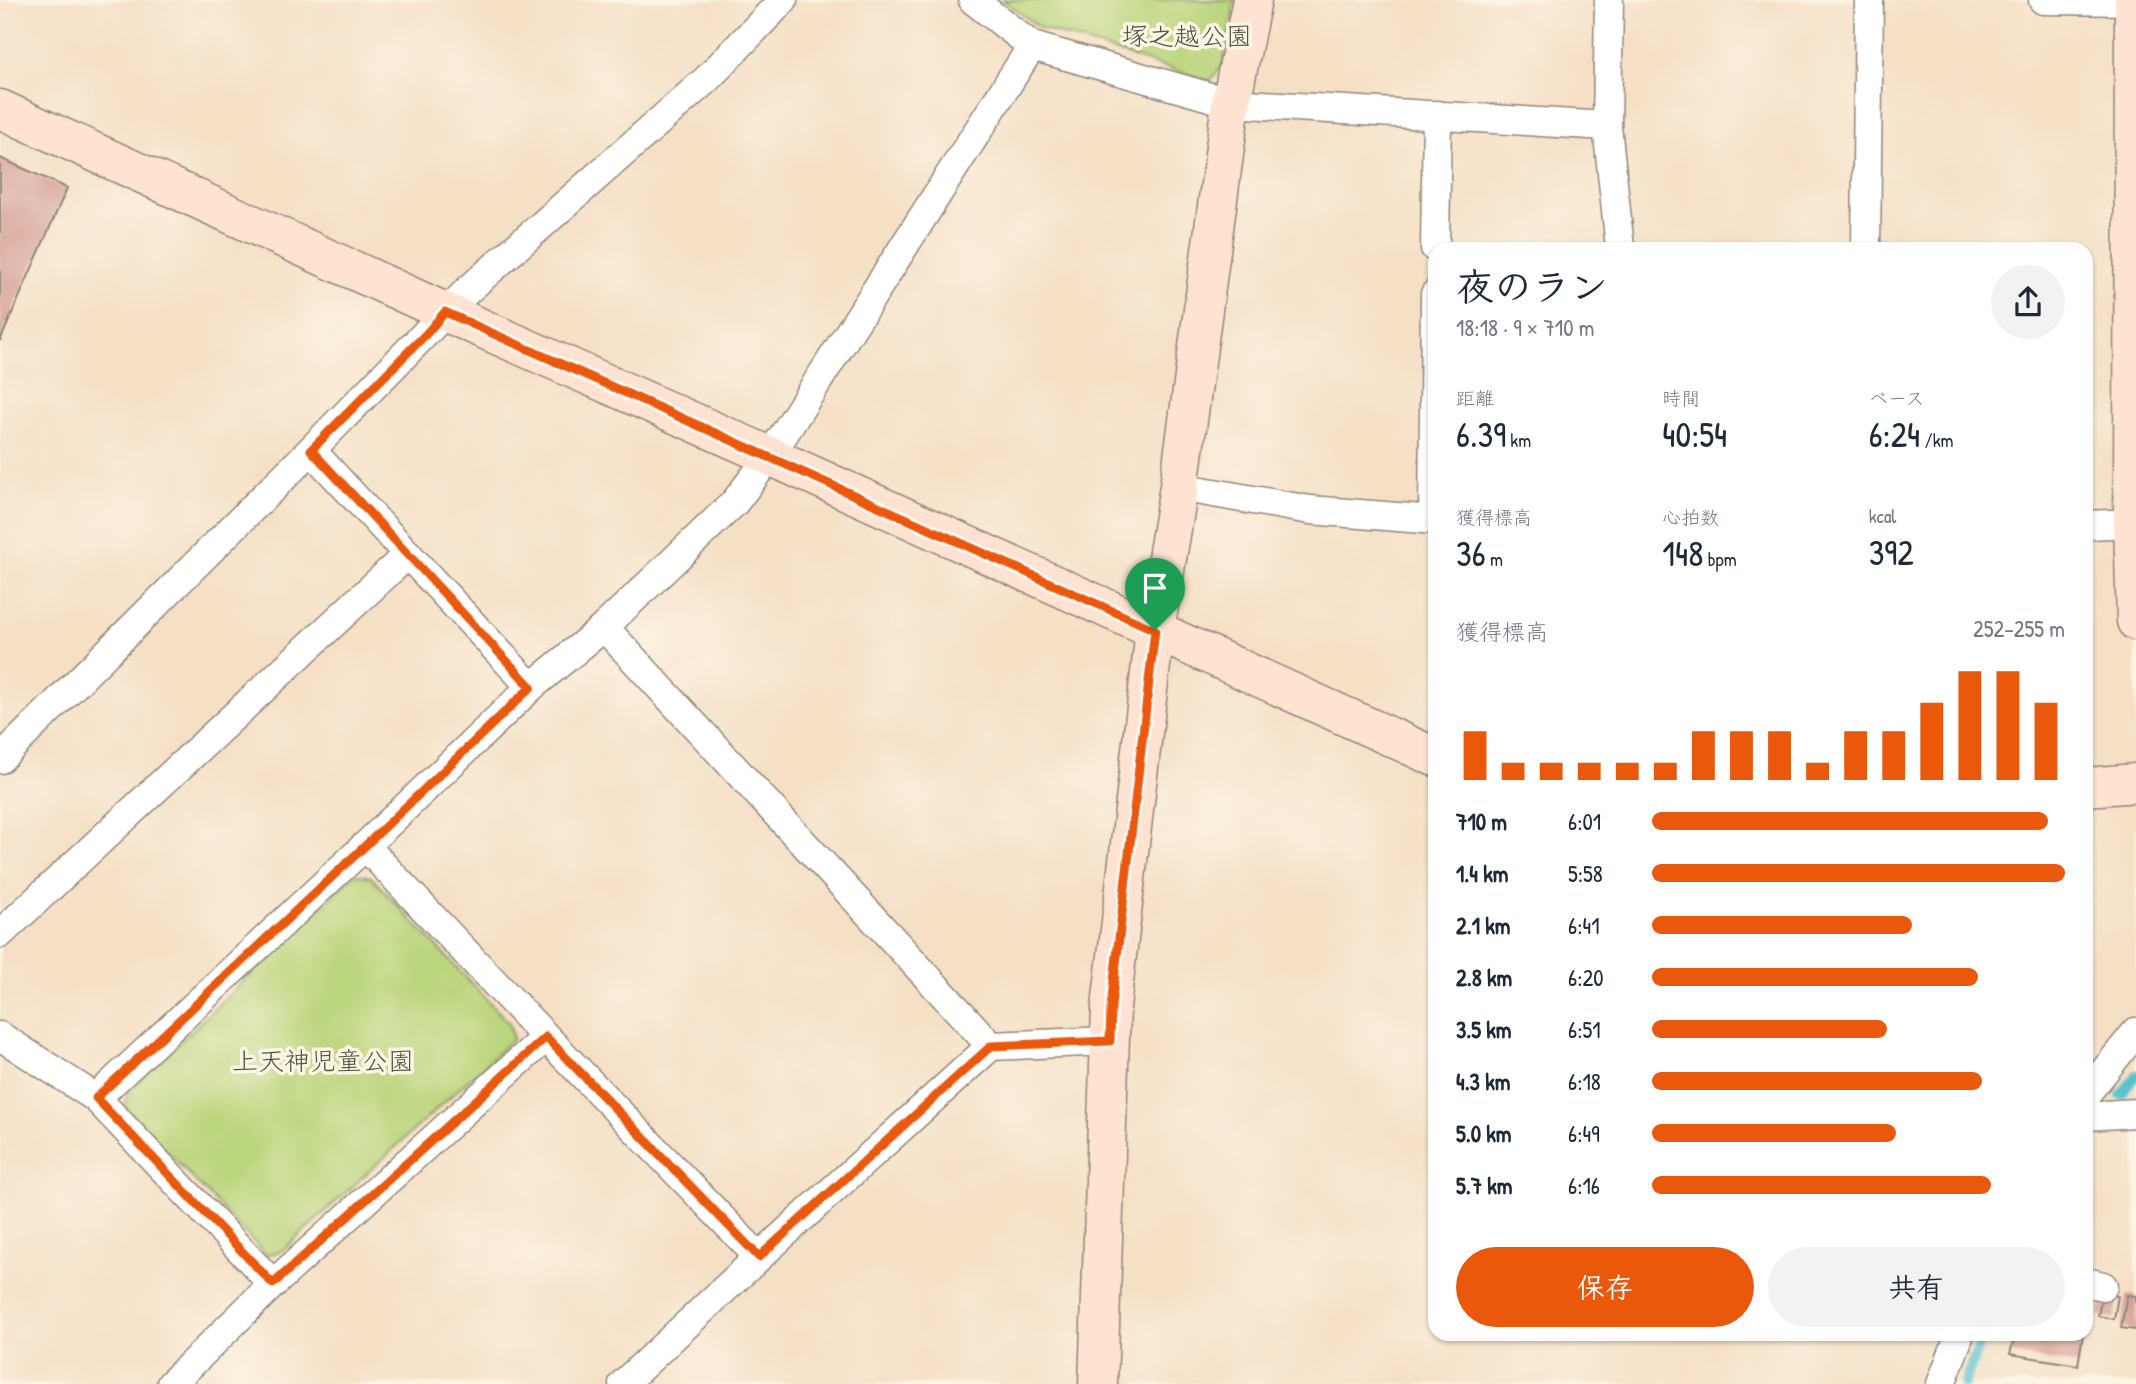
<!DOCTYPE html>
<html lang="ja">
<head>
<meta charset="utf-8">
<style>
  :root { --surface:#fff; --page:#f2f2f3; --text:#1f2937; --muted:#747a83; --accent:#ea580c }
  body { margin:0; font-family:"Patrick Hand","Klee One",sans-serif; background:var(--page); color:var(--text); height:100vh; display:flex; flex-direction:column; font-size:26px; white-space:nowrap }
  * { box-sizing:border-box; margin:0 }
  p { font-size:23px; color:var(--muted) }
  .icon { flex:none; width:38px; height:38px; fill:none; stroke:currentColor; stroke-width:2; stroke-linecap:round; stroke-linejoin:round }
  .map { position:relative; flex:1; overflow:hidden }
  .drawer { position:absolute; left:1428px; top:242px; width:665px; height:1099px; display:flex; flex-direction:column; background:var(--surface); border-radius:21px; box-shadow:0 2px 5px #0004 }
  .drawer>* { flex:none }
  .pin { position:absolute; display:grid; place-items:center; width:60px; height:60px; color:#fff; margin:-72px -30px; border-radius:50% 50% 50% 0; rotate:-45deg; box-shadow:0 0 7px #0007 }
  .pin .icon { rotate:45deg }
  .round { display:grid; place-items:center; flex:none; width:74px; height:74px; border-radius:37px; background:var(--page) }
  .overview { display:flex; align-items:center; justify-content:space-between; height:119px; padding:0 28px }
  h1 { font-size:38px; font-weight:600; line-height:52px }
  .figures { display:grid; grid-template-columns:repeat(3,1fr); gap:10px; height:119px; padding:7px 28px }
  .figures div { display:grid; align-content:center }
  .figures b { font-size:35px; font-weight:600 }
  .figures small { font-size:19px; font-weight:400 }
  .figures p { font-size:19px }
  .chart { height:196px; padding:14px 28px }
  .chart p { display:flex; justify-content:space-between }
  .chart svg { width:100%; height:126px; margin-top:7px; stroke:var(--accent); stroke-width:6 }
  .button { display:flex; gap:14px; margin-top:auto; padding:14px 28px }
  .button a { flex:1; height:80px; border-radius:42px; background:var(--accent); color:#fff; font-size:28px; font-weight:600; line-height:80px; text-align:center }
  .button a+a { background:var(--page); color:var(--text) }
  ul { padding:0 28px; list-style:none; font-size:23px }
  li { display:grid; grid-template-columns:112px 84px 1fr; align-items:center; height:52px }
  li i { height:18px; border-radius:9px; background:var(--accent) }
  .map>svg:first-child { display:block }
</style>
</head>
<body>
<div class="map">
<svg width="2136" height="1384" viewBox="0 0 2136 1384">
  <rect width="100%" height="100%" fill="#fcf5e5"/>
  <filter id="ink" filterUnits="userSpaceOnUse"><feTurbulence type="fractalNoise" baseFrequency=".0143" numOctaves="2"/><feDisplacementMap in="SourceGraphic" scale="14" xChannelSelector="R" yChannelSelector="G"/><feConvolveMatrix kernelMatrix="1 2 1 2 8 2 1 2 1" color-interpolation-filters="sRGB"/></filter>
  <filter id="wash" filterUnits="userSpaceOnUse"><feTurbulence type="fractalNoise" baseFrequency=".00686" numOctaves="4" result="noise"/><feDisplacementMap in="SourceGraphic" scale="28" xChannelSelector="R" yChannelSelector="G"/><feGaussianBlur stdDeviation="1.57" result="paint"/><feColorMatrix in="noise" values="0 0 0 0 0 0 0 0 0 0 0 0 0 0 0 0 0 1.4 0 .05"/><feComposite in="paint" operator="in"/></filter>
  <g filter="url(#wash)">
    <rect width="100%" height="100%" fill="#f5dfc5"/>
    <!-- green -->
    <g fill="#bbd57b" stroke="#738053" stroke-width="2">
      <path d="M1003,0h232l-12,64 -13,17 -170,-53z"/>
      <path d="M356,874l15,3 138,146 4,16 -231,212 -16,4 -141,-148 3,-16z"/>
    </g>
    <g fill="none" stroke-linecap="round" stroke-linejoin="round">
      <!-- stream -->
      <g stroke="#57c2d1" stroke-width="10">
        <path d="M2121,1095l15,-20"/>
        <path d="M1964,1384l19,-50"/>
      </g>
    </g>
    <g id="blocks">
      <!-- building -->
      <g fill="#d39a91">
        <path d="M0,158l67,30 -67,153z"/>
        <path d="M2102,1294l16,2 -4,23 -16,-3z"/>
        <path d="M2127,1295l9,1v34l-15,-2z"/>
        <path d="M2015,1334h68l-5,31 -68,-11z"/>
      </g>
    </g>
  </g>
  <g filter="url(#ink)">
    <use href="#blocks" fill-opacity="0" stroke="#908578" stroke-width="2"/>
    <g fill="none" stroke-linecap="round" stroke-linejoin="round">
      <!-- street casing -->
      <g stroke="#908578" stroke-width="31">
        <g id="street">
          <path d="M973,0l59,46 199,57 376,23"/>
          <path d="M1609,0l-2,126 13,122"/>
          <path d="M2043,0l93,1"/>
          <path d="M1435,248l2,-133"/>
          <path d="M1866,248l3,-248"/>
          <path d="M311,450l220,237"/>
          <path d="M1179,487l131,23 125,10"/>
          <path d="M1433,520l2,-226"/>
          <path d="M2086,525l50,-2"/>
          <path d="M604,627l387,419"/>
          <path d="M0,759l311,-309 156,-159 240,-212 76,-79"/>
          <path d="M365,846l181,191 213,220"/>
          <path d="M0,934l408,-380"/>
          <path d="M0,1036l96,62 177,186"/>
          <path d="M2086,1094l50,-62"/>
          <path d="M96,1098l269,-252 166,-159 73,-60 131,-125 35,-46 262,-410"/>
          <path d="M2086,1116l50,-3"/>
          <path d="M2086,1282l17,4"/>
          <path d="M171,1384l102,-100 273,-247"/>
          <path d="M623,1384l136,-127 232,-211 119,-5"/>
          <path d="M1941,1384l19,-50"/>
        </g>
      </g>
      <!-- secondary casing -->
      <g stroke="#908578" stroke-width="41">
        <g id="secondary">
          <path d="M2134,0l-1,524 3,97"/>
          <path d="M0,109l445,203 325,144 665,301"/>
          <path d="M2086,787l50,-4"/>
          <path d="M1098,1384l13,-377 44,-377 24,-143 52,-384 21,-103"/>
        </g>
      </g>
      <!-- street -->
      <use href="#street" stroke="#fff" stroke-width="28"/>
      <!-- secondary -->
      <use href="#secondary" stroke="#fee3d2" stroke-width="38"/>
    </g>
  </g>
  <g fill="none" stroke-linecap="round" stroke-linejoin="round" filter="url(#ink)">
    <!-- route casing -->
    <g stroke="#fff" stroke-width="14">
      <path id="route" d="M445,312l710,318 -44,377 -1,34 -119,5 -232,211 -213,-220 -273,247 -177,-186 269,-252 166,-159 -220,-237 115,-116z"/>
    </g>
    <!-- route -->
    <use href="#route" stroke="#ea580c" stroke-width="9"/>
  </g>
  <g text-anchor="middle" stroke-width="7" stroke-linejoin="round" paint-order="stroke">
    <!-- park labels -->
    <g font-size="26" fill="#4f563f" stroke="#fcf5e5">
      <text x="1187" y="45">塚之越公園</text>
      <text x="323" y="1070">上天神児童公園</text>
    </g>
  </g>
</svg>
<div class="pin" style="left:1155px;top:630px;background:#1e9e55"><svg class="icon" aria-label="arrive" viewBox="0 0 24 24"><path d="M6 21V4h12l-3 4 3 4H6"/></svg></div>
<section class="drawer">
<div class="overview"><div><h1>夜のラン</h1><p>18:18 · 9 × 710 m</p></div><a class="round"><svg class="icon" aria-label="share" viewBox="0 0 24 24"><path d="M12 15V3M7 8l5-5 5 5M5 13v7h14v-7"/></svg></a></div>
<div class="figures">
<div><p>距離</p><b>6.39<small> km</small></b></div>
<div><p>時間</p><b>40:54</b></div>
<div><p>ペース</p><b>6:24<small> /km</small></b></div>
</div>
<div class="figures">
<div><p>獲得標高</p><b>36<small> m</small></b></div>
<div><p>心拍数</p><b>148<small> bpm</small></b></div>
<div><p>kcal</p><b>392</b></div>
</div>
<div class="chart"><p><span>獲得標高</span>252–255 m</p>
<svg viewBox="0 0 160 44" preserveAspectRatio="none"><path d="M5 44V27M15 44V38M25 44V38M35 44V38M45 44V38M55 44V38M65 44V27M75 44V27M85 44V27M95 44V38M105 44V27M115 44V27M125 44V17M135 44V6M145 44V6M155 44V17"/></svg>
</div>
<ul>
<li><b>710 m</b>6:01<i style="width:96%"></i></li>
<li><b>1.4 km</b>5:58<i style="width:100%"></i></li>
<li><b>2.1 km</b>6:41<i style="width:63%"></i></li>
<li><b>2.8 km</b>6:20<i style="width:79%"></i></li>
<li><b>3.5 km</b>6:51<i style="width:57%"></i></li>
<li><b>4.3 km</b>6:18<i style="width:80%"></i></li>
<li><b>5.0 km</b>6:49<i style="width:59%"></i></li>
<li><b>5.7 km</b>6:16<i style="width:82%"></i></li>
</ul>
<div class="button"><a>保存</a><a>共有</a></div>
</section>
</div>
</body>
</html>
